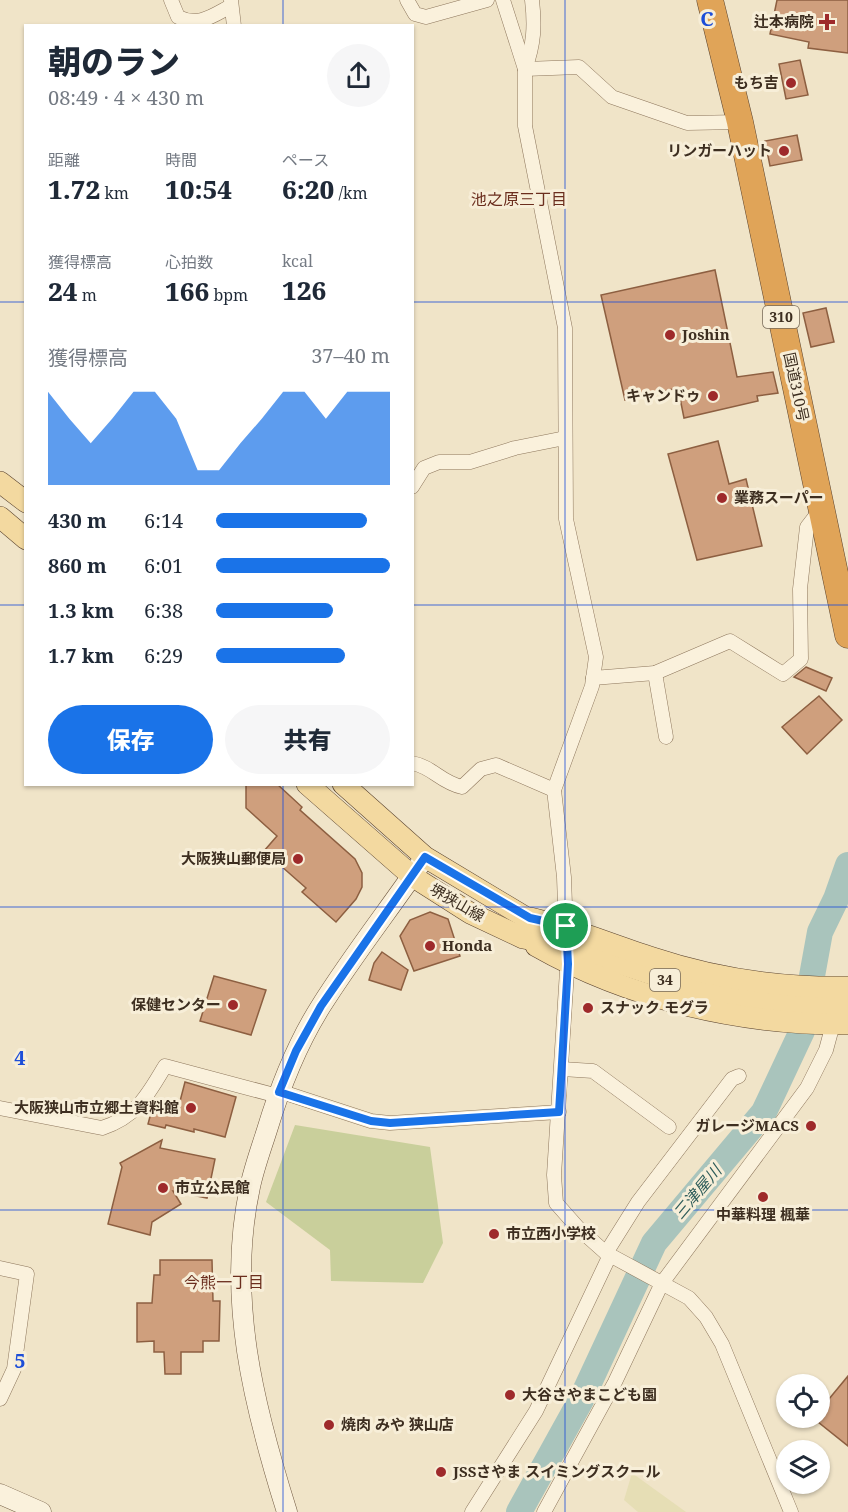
<!DOCTYPE html>
<html lang="ja">
<head>
<meta charset="utf-8">
<style>
  :root { --surface:#fff; --page:#f6f6f7; --text:#1f2937; --muted:#747a83; --accent:#1a73e8 }
  body { margin:0; font-family:"Noto Serif","Noto Sans JP",serif; background:var(--page); color:var(--text); height:100vh; display:flex; flex-direction:column; font-size:22px; white-space:nowrap }
  * { box-sizing:border-box; margin:0 }
  p { font-size:20px; color:var(--muted) }
  .icon { flex:none; width:33px; height:33px; fill:none; stroke:currentColor; stroke-width:2; stroke-linecap:round; stroke-linejoin:round }
  .map { position:relative; flex:1; overflow:hidden }
  .drawer { position:absolute; left:24px; top:24px; width:390px; height:762px; display:flex; flex-direction:column; background:var(--surface); border-radius:0px; box-shadow:0 2px 4px #0004 }
  .drawer>* { flex:none }
  .tools { position:absolute; left:776px; top:1374px; display:grid; gap:12px }
  .tools a { display:grid; place-items:center; width:54px; height:54px; border-radius:50%; background:var(--surface); box-shadow:0 2px 4px #0004; font-size:30px }
  .pin { position:absolute; display:grid; place-items:center; width:51px; height:51px; color:#fff; margin:-26px; border:3px solid #fff; border-radius:50%; box-shadow:0 2px 6px #0007 }
  .round { display:grid; place-items:center; flex:none; width:63px; height:63px; border-radius:32px; background:var(--page) }
  .head { display:flex; align-items:center; justify-content:space-between; height:102px; padding:0 24px }
  h1 { font-size:33px; font-weight:800; line-height:45px }
  .stats { display:grid; grid-template-columns:repeat(3,1fr); gap:9px; height:102px; padding:6px 24px }
  .stats div { display:grid; align-content:center }
  .stats b { font-size:26px; font-weight:800 }
  .stats small { font-size:16px; font-weight:400 }
  .stats p { font-size:16px }
  .chart { height:168px; padding:12px 24px }
  .chart p { display:flex; justify-content:space-between }
  .chart svg { width:100%; height:108px; margin-top:6px; fill:var(--accent); opacity:.7 }
  .primary-button { display:flex; gap:12px; margin-top:auto; padding:12px 24px }
  .primary-button a { flex:1; height:69px; border-radius:36px; background:var(--accent); color:#fff; font-size:24px; font-weight:800; line-height:69px; text-align:center }
  .primary-button a+a { background:var(--page); color:var(--text) }
  ul { padding:0 24px; list-style:none; font-size:20px }
  li { display:grid; grid-template-columns:96px 72px 1fr; align-items:center; height:45px }
  li i { height:15px; border-radius:8px; background:var(--accent) }
  .map>svg:first-child { display:block }
</style>
</head>
<body>
<div class="map">
<svg width="848" height="1512" viewBox="0 0 848 1512">
  <rect width="100%" height="100%" fill="#f0e4c8"/>
  <!-- farmland -->
  <path fill="#e6deb5" d="M632,1473l54,39h-48l-14,-12z"/>
  <!-- green -->
  <path fill="#c9cf9b" d="M295,1125l135,22 13,96 -20,40 -92,-2 -1,-31 -64,-48z"/>
  <g fill="none" stroke-linecap="round" stroke-linejoin="round">
    <!-- river -->
    <path stroke="#a9c4bc" stroke-width="26" d="M519,1512l62,-112 73,-157 110,-131 38,-81 18,-99 16,-33 12,-34"/>
  </g>
  <!-- building -->
  <g fill="#cf9f7d" stroke="#8d5f41" stroke-width="1.5">
    <path d="M777,0h71v53l-40,-5 1,-6 -39,-8z"/>
    <path d="M800,60l8,35 -22,4 -7,-35z"/>
    <path d="M797,135l5,25 -32,6 -5,-25z"/>
    <path d="M715,270l22,107 36,-5 5,21 -21,3 1,5 -74,17 -6,-30 -53,12 -24,-105z"/>
    <path d="M826,308l8,34 -23,5 -8,-34z"/>
    <path d="M718,441l11,43 17,-5 16,67 -65,14 -29,-106z"/>
    <path d="M806,667l26,11 -6,13 -32,-14z"/>
    <path d="M819,696l23,24 -35,34 -25,-27z"/>
    <path d="M246,784h31l25,23 -2,3 55,49 7,14v14l-6,12 -20,23 -34,-30 4,-4 -42,-37 13,-15 -31,-28z"/>
    <path d="M430,912l18,7 12,37 -46,15 -14,-35 10,-16z"/>
    <path d="M382,952l26,18 -7,20 -32,-10 5,-17z"/>
    <path d="M214,976l52,14 -15,45 -51,-14z"/>
    <path d="M185,1082l51,15 -11,40 -31,-8v3l-28,-7 -1,3 -17,-4 6,-22 24,7z"/>
    <path d="M162,1140l-2,8 55,11 -8,39 -34,-7 8,13 -29,18 -2,13 -42,-11 14,-57 -2,-4z"/>
    <path d="M160,1260h52l1,41h7l-1,40h-16v11h-22v22h-16l-1,-22h-10v-11l-17,1v-39h15l2,-28h6z"/>
    <path d="M848,1376v70l-35,-28h6v-7z"/>
  </g>
  <g fill="none" stroke-linecap="round" stroke-linejoin="round">
    <!-- street casing -->
    <g stroke="#8d765c" stroke-width="15">
      <g id="street">
        <path d="M171,0l7,17c21,10 34,-1 53,-11"/>
        <path d="M231,0l3,26"/>
        <path d="M407,0l8,14 11,3 61,-17"/>
        <path d="M503,0l22,69v57l40,202 1,191 30,138 -4,29 -38,104 10,87 2,56"/>
        <path d="M525,69l54,-2 33,30 75,26 53,-1"/>
        <path d="M525,69c9,-25 10,-43 7,-69"/>
        <path d="M412,487l12,-19 15,-6h31l45,-14 50,-10"/>
        <path d="M655,673l11,64"/>
        <path d="M593,678l62,-5 75,-32 53,33 18,-15 -1,-70 7,-62 14,-18"/>
        <path d="M412,763c21,4 28,19 50,24l19,-18 15,-4 58,25"/>
        <path d="M568,955l-14,220 2,28 23,26 27,24 83,45 17,19 16,27 69,168"/>
        <path d="M562,1069l31,2 76,56"/>
        <path d="M279,1091l92,30 19,2 169,-11"/>
        <path d="M0,1108l102,20c34,-11 46,-33 63,-62l113,30"/>
        <path d="M606,1253l32,-51 94,-123 7,-3"/>
        <path d="M0,1268l27,6 -13,95 -14,30"/>
        <path d="M472,1512l64,-101 74,-156"/>
        <path d="M544,1512l71,-130 47,-99 145,-195 19,-38 7,-26"/>
      </g>
    </g>
    <!-- secondary casing -->
    <g stroke="#6f573f" stroke-width="21">
      <g id="secondary">
        <path d="M0,1494l41,18"/>
        <path d="M287,1512c-33,-105 -61,-214 -37,-325 4,-19 11,-38 17,-57 13,-43 30,-86 54,-124 32,-51 70,-99 104,-149"/>
      </g>
    </g>
    <!-- primary casing -->
    <g stroke="#5b4430" stroke-width="22">
      <g id="primary">
        <path d="M0,482l26,20"/>
        <path d="M0,517l26,22"/>
        <path d="M307,784l105,92 58,37 53,25 44,8 136,45 64,11 81,4"/>
        <path d="M343,784l82,73 115,69"/>
        <path d="M530,918c42,10 82,27 123,40 63,21 128,30 195,29"/>
        <path d="M536,946c93,53 205,79 312,78"/>
      </g>
    </g>
    <!-- highway casing -->
    <g stroke="#5b4430" stroke-width="27">
      <path id="highway" d="M710,0l30,122 108,513"/>
    </g>
    <!-- street -->
    <use href="#street" stroke="#faf1dc" stroke-width="14"/>
    <!-- secondary -->
    <use href="#secondary" stroke="#faf1dc" stroke-width="20"/>
    <!-- primary -->
    <use href="#primary" stroke="#f3d9a0" stroke-width="21"/>
    <!-- highway -->
    <use href="#highway" stroke="#e0a458" stroke-width="26"/>
  </g>
  <g fill="none" stroke-linecap="round" stroke-linejoin="round">
    <!-- route casing -->
    <g stroke="#fff" stroke-width="12">
      <path id="route" d="M425,857l105,61 36,8 2,38 -9,148 -169,11 -19,-2 -92,-29 17,-41 25,-45z"/>
    </g>
    <!-- route -->
    <use href="#route" stroke="#1a73e8" stroke-width="8"/>
  </g>
  <!-- grid -->
  <path fill="none" stroke="#1d4ed8" stroke-width="1.5" stroke-opacity="0.55" d="M283,0v26M565,0v1512M0,302h26M412,302h436M0,605h26M412,605h436M283,784v728M0,907h848M0,1210h848"/>
  <!-- markers -->
  <g fill="#9e2a2b" stroke="#f7eed8" stroke-width="2">
    <path d="M824 13h6v6h6v6h-6v6h-6v-6h-6v-6h6z"/>
    <circle cx="791" cy="83" r="6"/>
    <circle cx="784" cy="151" r="6"/>
    <circle cx="670" cy="335" r="6"/>
    <circle cx="713" cy="396" r="6"/>
    <circle cx="722" cy="498" r="6"/>
    <circle cx="298" cy="859" r="6"/>
    <circle cx="430" cy="946" r="6"/>
    <circle cx="233" cy="1005" r="6"/>
    <circle cx="588" cy="1008" r="6"/>
    <circle cx="191" cy="1108" r="6"/>
    <circle cx="811" cy="1126" r="6"/>
    <circle cx="163" cy="1188" r="6"/>
    <circle cx="763" cy="1197" r="6"/>
    <circle cx="494" cy="1234" r="6"/>
    <circle cx="510" cy="1395" r="6"/>
    <circle cx="329" cy="1425" r="6"/>
    <circle cx="441" cy="1472" r="6"/>
  </g>
  <g text-anchor="middle" stroke-width="6" stroke-linejoin="round" paint-order="stroke">
    <!-- shield labels -->
    <g fill="#f7eed8" stroke="#756857" stroke-width="1.5">
      <rect x="763" y="306" width="36" height="22" rx="4.5"/>
      <rect x="650" y="969" width="30" height="22" rx="4.5"/>
    </g>
    <g font-size="14" font-weight="bold" fill="#3d2e20">
      <text x="781" y="322">310</text>
      <text x="665" y="985">34</text>
    </g>
    <!-- poi labels -->
    <g font-size="15" font-weight="bold" fill="#3d2e20" stroke="#f7eed8" text-anchor="start">
      <text x="814" y="27" text-anchor="end">辻本病院</text>
      <text x="779" y="88" text-anchor="end">もち吉</text>
      <text x="772" y="156" text-anchor="end">リンガーハット</text>
      <text x="682" y="340">Joshin</text>
      <text x="701" y="401" text-anchor="end">キャンドゥ</text>
      <text x="734" y="503">業務スーパー</text>
      <text x="286" y="864" text-anchor="end">大阪狭山郵便局</text>
      <text x="442" y="951">Honda</text>
      <text x="221" y="1010" text-anchor="end">保健センター</text>
      <text x="600" y="1013">スナック モグラ</text>
      <text x="179" y="1113" text-anchor="end">大阪狭山市立郷土資料館</text>
      <text x="799" y="1131" text-anchor="end">ガレージMACS</text>
      <text x="175" y="1193">市立公民館</text>
      <text x="763" y="1220" text-anchor="middle">中華料理 楓華</text>
      <text x="506" y="1239">市立西小学校</text>
      <text x="522" y="1400">大谷さやまこども園</text>
      <text x="341" y="1430">焼肉 みや 狭山店</text>
      <text x="453" y="1477">JSSさやま スイミングスクール</text>
    </g>
    <!-- street labels -->
    <g font-size="15" fill="#3d2e20" stroke="#f7eed8">
      <text transform="translate(796 387) rotate(78)" y="5">国道310号</text>
      <text transform="translate(457 903) rotate(30)" y="5">堺狭山線</text>
    </g>
    <!-- neighbourhood labels -->
    <g font-size="16" fill="#6b2e1e" stroke="#f7eed8">
      <text x="519" y="205">池之原三丁目</text>
      <text x="224" y="1288">今熊一丁目</text>
    </g>
    <!-- water labels -->
    <g font-size="16" font-style="italic" fill="#2f5d5a" stroke="#f7eed8">
      <text transform="translate(697 1192) rotate(-50)" y="6">三津屋川</text>
    </g>
  </g>
  <g font-size="20" text-anchor="middle" font-weight="bold" fill="#1d4ed8" stroke="#f7eed8" stroke-width="6" stroke-linejoin="round" paint-order="stroke">
    <text x="707" y="26">C</text>
    <text x="20" y="1065">4</text>
    <text x="20" y="1368">5</text>
  </g>
</svg>
<div class="tools">
<a><svg class="icon" aria-label="locate" viewBox="0 0 24 24"><circle cx="12" cy="12" r="6"/><path d="M12 2v4M12 18v4M2 12h4M18 12h4"/></svg></a>
<a><svg class="icon" aria-label="layers" viewBox="0 0 24 24"><path d="M12 4l9 5-9 5-9-5zM3 14l9 5 9-5"/></svg></a>
</div>
<div class="pin" style="left:566px;top:926px;background:#1e9e55"><svg class="icon" aria-label="arrive" viewBox="0 0 24 24"><path d="M6 21V4h12l-3 4 3 4H6"/></svg></div>
<section class="drawer">
<div class="head"><div><h1>朝のラン</h1><p>08:49 · 4 × 430 m</p></div><a class="round"><svg class="icon" aria-label="share" viewBox="0 0 24 24"><path d="M12 15V3M7 8l5-5 5 5M5 13v7h14v-7"/></svg></a></div>
<div class="stats">
<div><p>距離</p><b>1.72<small> km</small></b></div>
<div><p>時間</p><b>10:54</b></div>
<div><p>ペース</p><b>6:20<small> /km</small></b></div>
</div>
<div class="stats">
<div><p>獲得標高</p><b>24<small> m</small></b></div>
<div><p>心拍数</p><b>166<small> bpm</small></b></div>
<div><p>kcal</p><b>126</b></div>
</div>
<div class="chart"><p><span>獲得標高</span>37–40 m</p>
<svg viewBox="0 0 160 44" preserveAspectRatio="none"><path d="M0 44V6L10 17L20 27L30 17L40 6L50 6L60 17L70 38L80 38L90 27L100 17L110 6L120 6L130 17L140 6L150 6L160 6V44z"/></svg>
</div>
<ul>
<li><b>430 m</b>6:14<i style="width:87%"></i></li>
<li><b>860 m</b>6:01<i style="width:100%"></i></li>
<li><b>1.3 km</b>6:38<i style="width:67%"></i></li>
<li><b>1.7 km</b>6:29<i style="width:74%"></i></li>
</ul>
<div class="primary-button"><a>保存</a><a>共有</a></div>
</section>
</div>
</body>
</html>
